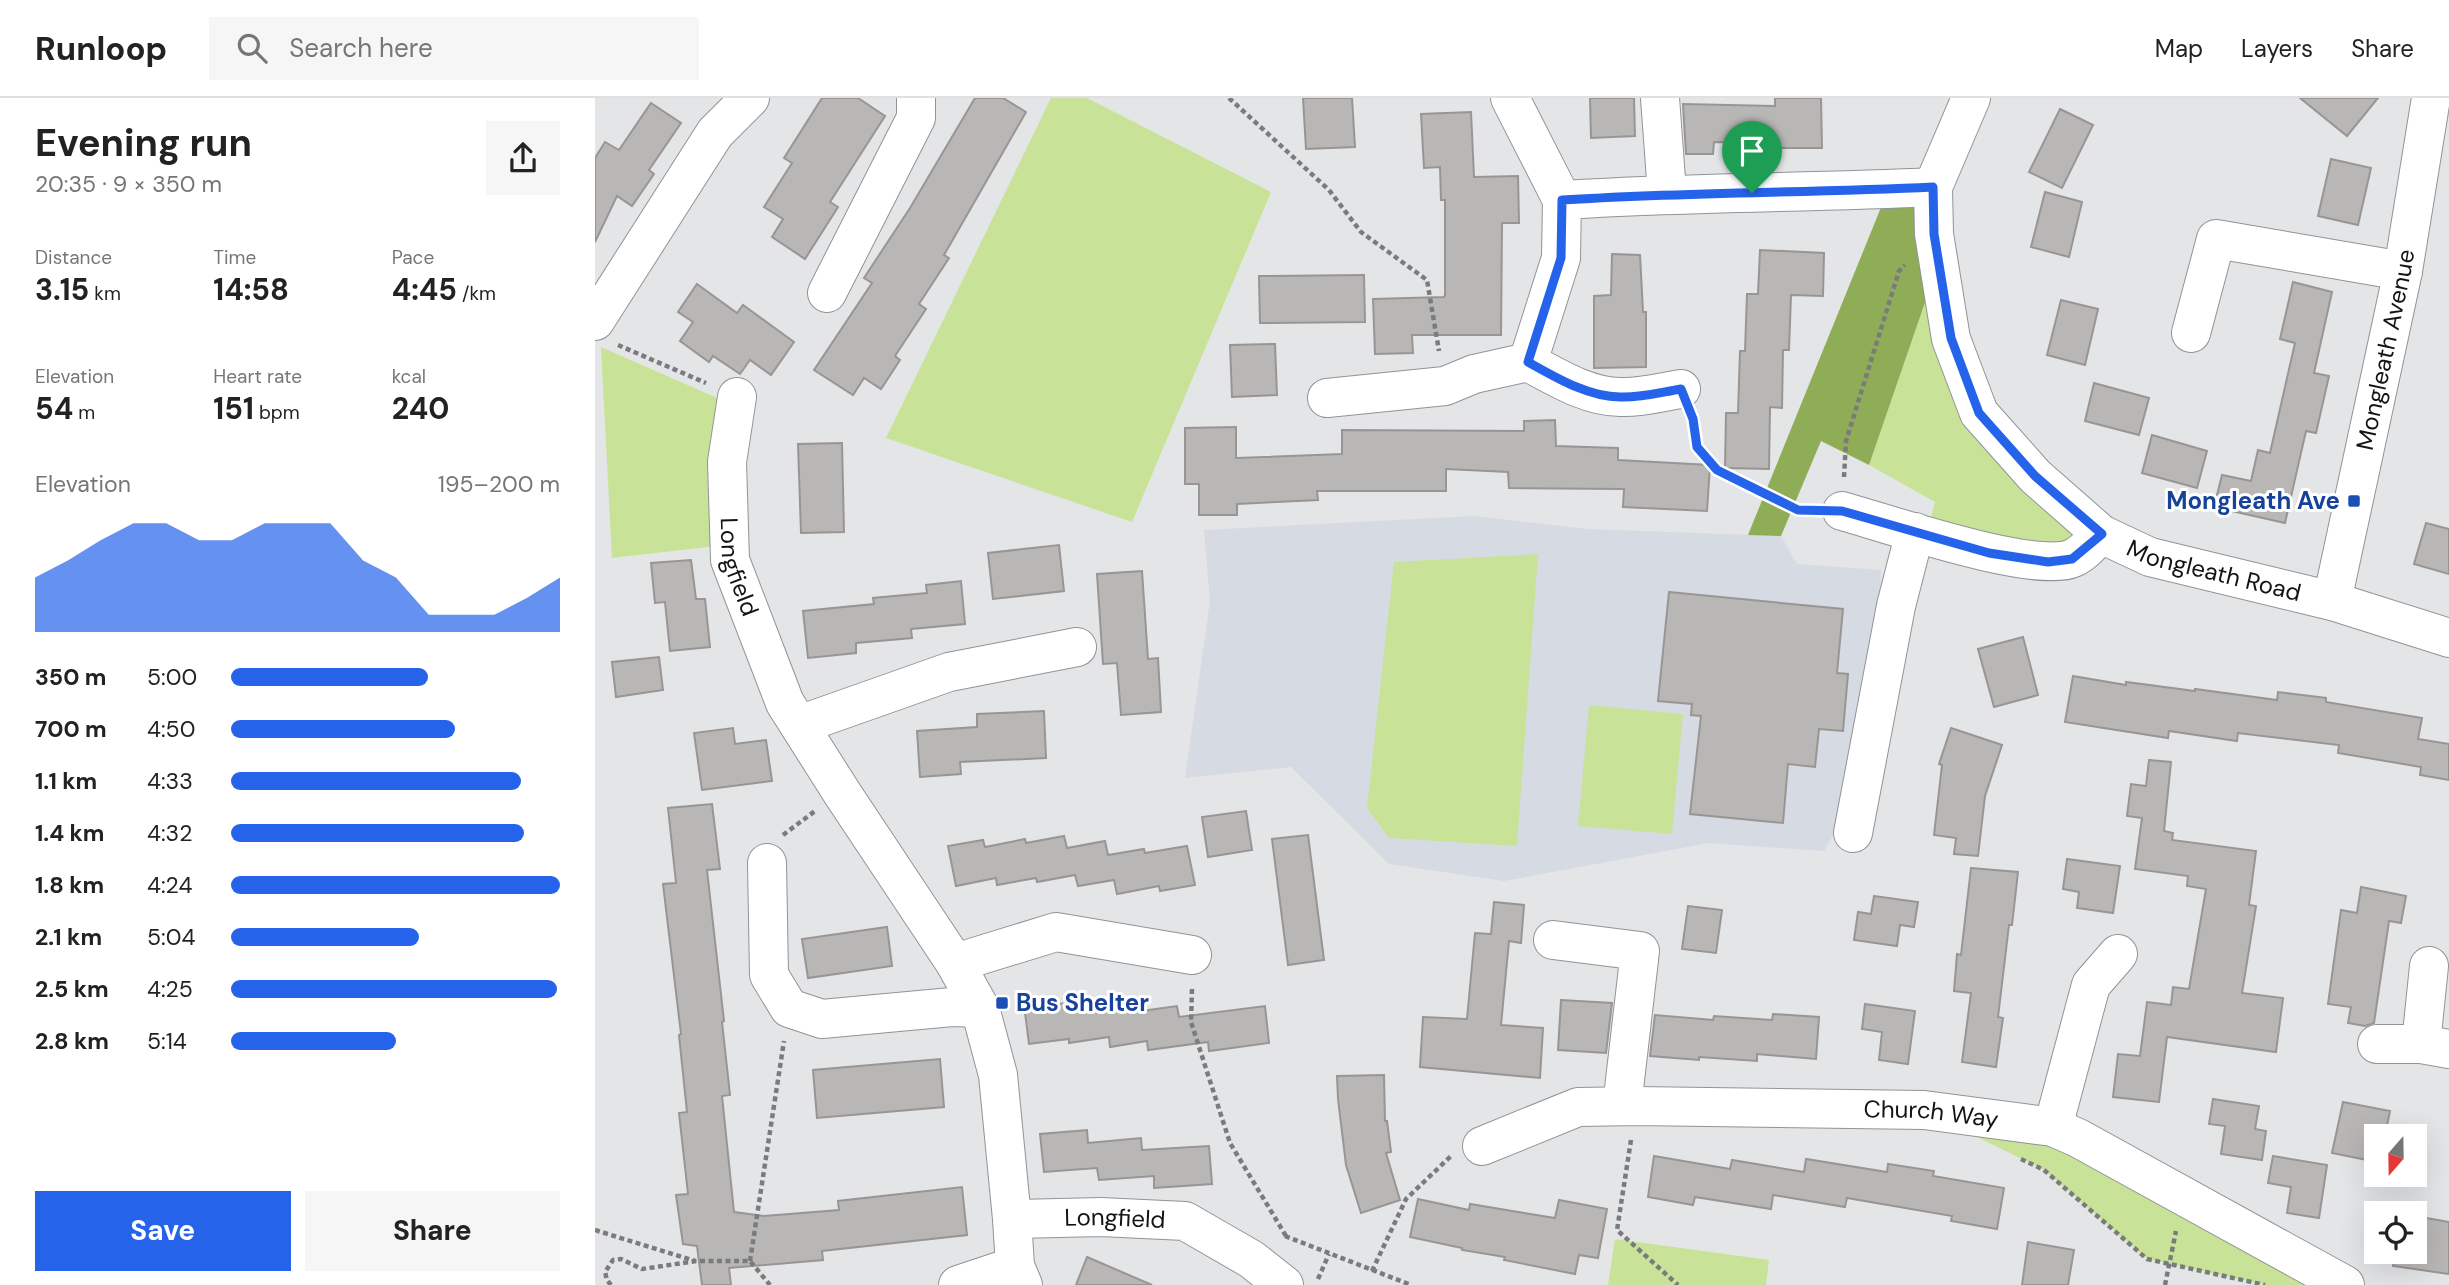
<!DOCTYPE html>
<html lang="en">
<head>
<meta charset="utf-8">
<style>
  :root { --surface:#fff; --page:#f6f6f6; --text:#222; --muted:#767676; --line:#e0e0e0; --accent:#2563eb }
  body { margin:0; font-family:"DM Sans",sans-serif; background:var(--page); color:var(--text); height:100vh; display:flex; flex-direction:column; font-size:26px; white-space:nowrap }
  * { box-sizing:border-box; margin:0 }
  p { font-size:23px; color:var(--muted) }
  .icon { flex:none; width:38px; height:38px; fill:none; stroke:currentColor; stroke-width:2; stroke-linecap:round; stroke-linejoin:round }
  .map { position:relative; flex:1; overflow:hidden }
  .details { display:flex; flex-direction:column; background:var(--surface); width:595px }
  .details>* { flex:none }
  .needle { width:46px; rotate:200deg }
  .controls { position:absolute; left:1769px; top:1026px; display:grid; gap:14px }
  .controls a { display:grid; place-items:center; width:63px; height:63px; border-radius:0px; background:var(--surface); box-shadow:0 7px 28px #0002; font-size:35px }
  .pin { position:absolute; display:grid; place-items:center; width:60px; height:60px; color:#fff; margin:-72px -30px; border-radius:50% 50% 50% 0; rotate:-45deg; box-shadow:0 0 7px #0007 }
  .pin .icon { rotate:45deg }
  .round { display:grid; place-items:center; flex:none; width:74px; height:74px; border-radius:0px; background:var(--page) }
  .head { display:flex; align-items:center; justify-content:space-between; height:119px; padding:0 35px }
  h1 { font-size:38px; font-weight:700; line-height:52px }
  .stats { display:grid; grid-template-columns:repeat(3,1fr); gap:10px; height:119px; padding:7px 35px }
  .stats div { display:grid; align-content:center }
  .stats b { font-size:30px; font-weight:700 }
  .stats small { font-size:19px; font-weight:400 }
  .stats p { font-size:19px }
  .chart { height:196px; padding:14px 35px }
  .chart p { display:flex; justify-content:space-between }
  .chart svg { width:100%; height:126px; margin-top:7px; fill:var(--accent); opacity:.7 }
  .primary-button { display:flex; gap:14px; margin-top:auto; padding:14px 35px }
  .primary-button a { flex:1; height:80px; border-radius:0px; background:var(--accent); color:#fff; font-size:28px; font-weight:700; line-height:80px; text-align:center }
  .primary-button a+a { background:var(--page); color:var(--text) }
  ul { padding:0 35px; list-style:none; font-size:23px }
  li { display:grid; grid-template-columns:112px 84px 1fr; align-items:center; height:52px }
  li i { height:18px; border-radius:9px; background:var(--accent) }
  header { display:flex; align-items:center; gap:42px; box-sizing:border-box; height:98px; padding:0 35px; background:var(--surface); border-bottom:2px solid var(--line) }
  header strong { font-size:33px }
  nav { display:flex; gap:38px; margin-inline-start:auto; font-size:24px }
  .search { width:490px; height:63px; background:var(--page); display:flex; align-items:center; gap:18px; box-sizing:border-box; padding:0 24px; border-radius:0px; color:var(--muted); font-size:26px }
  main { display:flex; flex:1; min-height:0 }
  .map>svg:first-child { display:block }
</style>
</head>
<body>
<header>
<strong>Runloop</strong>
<div class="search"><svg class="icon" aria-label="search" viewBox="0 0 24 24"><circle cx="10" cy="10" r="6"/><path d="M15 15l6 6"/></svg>Search here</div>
<nav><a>Map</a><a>Layers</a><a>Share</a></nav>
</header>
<main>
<section class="details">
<div class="head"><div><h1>Evening run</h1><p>20:35 · 9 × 350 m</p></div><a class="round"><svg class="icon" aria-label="share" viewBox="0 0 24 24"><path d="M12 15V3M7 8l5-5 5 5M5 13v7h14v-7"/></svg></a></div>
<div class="stats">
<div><p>Distance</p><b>3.15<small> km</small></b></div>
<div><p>Time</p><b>14:58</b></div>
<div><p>Pace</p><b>4:45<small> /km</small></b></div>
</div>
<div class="stats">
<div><p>Elevation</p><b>54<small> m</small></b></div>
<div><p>Heart rate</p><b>151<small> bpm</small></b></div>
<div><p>kcal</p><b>240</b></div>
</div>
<div class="chart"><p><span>Elevation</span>195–200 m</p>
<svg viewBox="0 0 160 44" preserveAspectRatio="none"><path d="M0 44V25L10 19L20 12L30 6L40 6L50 12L60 12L70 6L80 6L90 6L100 19L110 25L120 38L130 38L140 38L150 32L160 25V44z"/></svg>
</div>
<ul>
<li><b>350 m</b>5:00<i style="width:60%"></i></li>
<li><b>700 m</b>4:50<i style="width:68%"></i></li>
<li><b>1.1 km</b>4:33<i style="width:88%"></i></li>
<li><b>1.4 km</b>4:32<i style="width:89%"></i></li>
<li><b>1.8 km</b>4:24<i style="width:100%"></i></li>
<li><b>2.1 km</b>5:04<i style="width:57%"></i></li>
<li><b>2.5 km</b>4:25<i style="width:99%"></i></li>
<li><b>2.8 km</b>5:14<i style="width:50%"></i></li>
</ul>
<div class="primary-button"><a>Save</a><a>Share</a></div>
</section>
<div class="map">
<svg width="1854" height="1187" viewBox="0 0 1854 1187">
  <rect width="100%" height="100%" fill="#e4e5e7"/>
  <!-- built -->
  <path fill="#d5dae3" d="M879,418l113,13 194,7 16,28 84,6 -4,95 -26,139 -27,47 -115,-8 -205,38 -115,-17 -98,-97 -106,11 25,-177 -6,-71z"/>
  <!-- green -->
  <g fill="#c8e398">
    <path d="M456,0h36l184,94 -139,330 -246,-84z"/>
    <path d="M1336,187l11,82 45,85 92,77 -24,24 -124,-35 4,-16 -66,-37z"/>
    <path d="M6,249l123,54 -8,145 -104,12z"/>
    <path d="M943,456l-21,292 -128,-8 -22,-30 27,-246z"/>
    <path d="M994,607l94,9 -11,120 -94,-8z"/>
    <path d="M1368,1032l98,11 263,144h-59l-118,-26 -103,-89z"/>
    <path d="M1020,1141l154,21 -3,25h-158z"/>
  </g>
  <!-- forest -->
  <path fill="#8fac57" d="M1327,101l9,86 -62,180 -48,-24 -40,95 -33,-1 136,-335z"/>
  <!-- building -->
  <g fill="#b9b7b6" stroke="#989594" stroke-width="2">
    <path d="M227,0h36l27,18 -55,86 8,5 -33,52 -33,-22 11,-18 -19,-12 28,-44 -8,-5z"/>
    <path d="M380,0h28l23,14 -82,143 5,3 -30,46 7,5 -31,47 5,4 -19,29 -17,-11 -11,17 -39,-25 58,-87 -8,-5 46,-70z"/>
    <path d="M708,0h49l3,49 -49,2z"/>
    <path d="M995,0h44l1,38 -44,2z"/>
    <path d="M1180,0h46l1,50h-47v-5l-61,-1 -1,12h-27l-3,-50 92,2z"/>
    <path d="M1705,0h78l-31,38z"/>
    <path d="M56,5l30,20 -32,47 5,4 -22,32 -15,-10 -22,46v-84l10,-16 14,8z"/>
    <path d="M1465,11l33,16 -31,63 -33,-16z"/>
    <path d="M876,14l3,65 44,-1 1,47h-17l-1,112h-89l1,18 -38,1 -2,-55 71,-2 1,-2v-95h-4l-1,-33 -16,1 -3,-54z"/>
    <path d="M1736,61l40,9 -13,57 -40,-9z"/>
    <path d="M1450,94l37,10 -13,55 -38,-10z"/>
    <path d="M1165,152l64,3 -1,43 -32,-1 -2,55h-6l-1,58 -12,-1 -1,62 -44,-1 1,-55h12l2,-62h5l2,-57h11z"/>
    <path d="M1017,156l28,1 3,57h3v55l-52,1v-72l17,-1z"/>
    <path d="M769,177l1,47 -105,1 -1,-47z"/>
    <path d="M1698,184l39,10 -18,81 15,3 -13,57 -10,-2 -21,92 -71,-16 8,-32 29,6 7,-31 12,3 25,-110 -15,-4z"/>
    <path d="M102,186l40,29 6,-8 51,37 -23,33 -21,-15 -10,14 -27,-18 -4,6 -29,-21 13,-19 -15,-10z"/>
    <path d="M1466,202l37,9 -13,56 -38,-10z"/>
    <path d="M680,246l2,51 -45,2 -2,-52z"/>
    <path d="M1499,285l55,15 -10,37 -54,-14z"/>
    <path d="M960,322l1,26 62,2v12l92,5 -3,46 -84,-4 1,-18 -115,-1 -1,-16 -62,-3v22h-129l1,9 -81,4v11h-38v-31h-14v-56l51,-1v31l106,-4v-24l182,1v-10z"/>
    <path d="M1557,337l55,16 -10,37 -55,-15z"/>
    <path d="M247,345l2,89 -43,1 -3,-89z"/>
    <path d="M1831,425l23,6v45l-35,-10z"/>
    <path d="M464,447l5,46 -71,8 -5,-46z"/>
    <path d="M96,462l5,39h9l5,48 -40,4 -5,-49 -10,1 -4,-40z"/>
    <path d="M547,473l6,88 10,-1 3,54 -40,3 -4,-52 -14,1 -6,-90z"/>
    <path d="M366,483l4,43 -54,5 1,9 -56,5v10l-48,5 -5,-47 71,-7 -1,-6 54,-5 -1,-8z"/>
    <path d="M1074,494l174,17 -6,64 11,1 -5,57 -24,-2 -4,38 -27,-3 -5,59 -93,-9 11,-98 -10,-1 1,-11 -34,-3z"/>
    <path d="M1428,539l15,58 -44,12 -16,-58z"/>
    <path d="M64,559l4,33 -47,7 -4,-35z"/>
    <path d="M1478,578l53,9v-3l69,9v-2l82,11 1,-8 48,6v4l96,16 -4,21 31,5v36l-29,-5 1,-8 -83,-14 1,-8 -101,-12 -1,8 -68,-10 -1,7 -103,-16z"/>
    <path d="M449,613l2,47 -86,4 1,12 -41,3 -3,-46 60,-4v-13z"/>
    <path d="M138,630l2,16 31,-4 6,41 -70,9 -8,-57z"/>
    <path d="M1356,630l51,17 -17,51 -7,60 -24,-2 2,-16 -22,-3 8,-70 -3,-1z"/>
    <path d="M1554,662l22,2 -7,69 9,2 -1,7 84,11 -7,54 7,1 -14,87 41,5 -7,54 -109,-15 -8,65 -46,-5 5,-43 22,2 7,-54 24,3 2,-18 16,2 17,-100 -19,-3 1,-10 -53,-7 7,-51 -15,-2 4,-32 15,2z"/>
    <path d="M117,706l8,65 -13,1 17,151 -2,1 8,73 -8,1 12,116 30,4 75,-6 -1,-9 124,-14 5,48 -145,16 1,9 -94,8 2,17h-29l-5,-39 -14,-2 -7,-49 12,-1 -9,-81 8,-1 -8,-77 2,-1 -18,-150 13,-1 -8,-75z"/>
    <path d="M651,713l6,39 -44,7 -6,-40z"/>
    <path d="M713,737l16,125 -36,5 -16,-126z"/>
    <path d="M469,738l3,12 38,-7 3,14 36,-6 1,4 42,-7 8,39 -35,6 -1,-5 -42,8 -3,-14 -36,6 -3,-11 -38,7 -1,-4 -39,7 -1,-7 -40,8 -8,-40 35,-6 2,7 40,-8 1,4z"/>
    <path d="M1472,761l53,7 -7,47 -36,-5 2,-16 -16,-3z"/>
    <path d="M1376,770l47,4 -6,53h-3l-11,92 5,1 -7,49 -34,-5 9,-69 -17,-2 3,-37 4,1z"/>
    <path d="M1766,789l45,9 -5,27 -12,-2 -15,102 -9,3 -17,-3 3,-16 -23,-3 13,-94 16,3z"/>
    <path d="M1279,798l44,6 -4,25 -14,-2 -3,21 -43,-6 4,-28 13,2z"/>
    <path d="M899,804l30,3 -3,38 -12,-2 -8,84 42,3 -3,50 -120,-11 3,-50 44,2 8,-86 16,1z"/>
    <path d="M1093,808l34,4 -6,43 -34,-4z"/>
    <path d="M292,829l5,39 -84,12 -6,-39z"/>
    <path d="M503,901l2,9 40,-6 1,9 36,-5 2,11 86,-11 4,37 -60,8 -1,-9 -60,8 -1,-9 -37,6 -1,-10 -40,6v-4l-40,5 -5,-39 34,-5 1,4z"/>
    <path d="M966,902l51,3 -6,50 -48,-3z"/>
    <path d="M1270,906l50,7 -7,53 -29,-4 3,-28 -20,-3z"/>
    <path d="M1178,916l46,3 -3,42 -59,-5v7l-58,-4v3l-49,-4 5,-41 58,5 1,-4 58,4z"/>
    <path d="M345,961l4,48 -127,11 -4,-48z"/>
    <path d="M789,977l1,46h2l4,31 -5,1 14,47 -39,13 -15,-48 -8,-66 -1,-23z"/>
    <path d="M1618,1001l46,7 -4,23 11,2 -4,29 -41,-6 4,-28 -16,-2z"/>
    <path d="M1748,1004l47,9 -5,25h-8v26l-45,-9z"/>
    <path d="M492,1032l1,13 53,-5 1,12 67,-4 3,38 -58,4v-12l-55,4 -2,-12 -53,4 -4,-38z"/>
    <path d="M1059,1058l76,13 2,-9 72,12 2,-13 81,13 1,-8 46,7 -1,5 71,12 -7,41 -46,-8 1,-5 -105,-18 -2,9 -72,-12 -2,14 -76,-12 -2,8 -45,-8z"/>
    <path d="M1678,1058l54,9 -8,53 -32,-5 4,-26 -23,-4z"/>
    <path d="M823,1101l51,11 1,-6 85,14 4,-18 48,9 -9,49 -19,-3 -4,19 -71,-14 1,-3 -43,-7v-2l-52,-11z"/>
    <path d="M1820,1118l34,6v52l-56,-8 2,-15h20z"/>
    <path d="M1433,1144l46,8 -6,35h-46z"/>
    <path d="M492,1159l65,28h-76z"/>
  </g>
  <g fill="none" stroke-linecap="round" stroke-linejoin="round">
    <!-- minor casing -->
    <g stroke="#919395" stroke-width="40">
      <g id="minor">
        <path d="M915,0l52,102"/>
        <path d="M1065,0l7,95"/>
        <path id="s1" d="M1376,0l-38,89 1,47 17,105 28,74 56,63 66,58 49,23 182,44 117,37"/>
        <path d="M232,195l89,-175v-20"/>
        <path d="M0,223l120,-188 35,-35"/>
        <path d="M1596,235l25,-94 187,32"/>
        <path d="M933,264l33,-104 1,-58c124,-8 247,-7 371,-13"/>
        <path id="s2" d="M142,299l-10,65 3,98 55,143 57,90 113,170 25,45 18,67 14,144 3,47 8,19"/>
        <path d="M732,300l118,-12 29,-12 54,-12c28,15 60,35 92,35 21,1 42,-5 61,-8"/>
        <path d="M1247,413c44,12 194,64 231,47 11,-5 20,-16 28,-24"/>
        <path id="s3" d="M1737,503l71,-330 28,-173"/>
        <path d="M204,627l150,-53 128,-25"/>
        <path d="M1258,735l43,-227 19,-74"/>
        <path d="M172,765l2,112 20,33 33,11 130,-12 28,1"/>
        <path d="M958,842l87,11 -18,155"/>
        <path d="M360,865l101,-31 136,23"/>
        <path d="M1782,946h44l28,5"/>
        <path d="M1826,946l8,-78"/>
        <path d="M1458,1029l38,-142 27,-31"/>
        <path id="s4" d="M887,1048l96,-39 58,-1 288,4 129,17 25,11 267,147"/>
        <path id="s5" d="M417,1121l89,-2 84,4 66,38 33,26"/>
        <path d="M363,1187l57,-19"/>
      </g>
    </g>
    <!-- path -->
    <g stroke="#7a7b7c" stroke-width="4.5" stroke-dasharray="5 3.5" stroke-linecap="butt">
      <path d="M634,0l100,92 32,42 66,48 12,71"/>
      <path d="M23,247l88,38"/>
      <path d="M1098,320l4,29 20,23 81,40h13"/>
      <path d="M1249,379l2,-36 53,-170 6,-6"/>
      <path d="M188,737l32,-24"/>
      <path d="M597,891l-1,33 39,121 56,93"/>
      <path d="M1036,1042l-14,90 61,55"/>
      <path d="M1426,1061l23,11 103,89 118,26"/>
      <path d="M0,1132l100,31"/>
      <path d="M690,1138l126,49"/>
      <path d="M155,1163l34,-220"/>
      <path d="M777,1173l34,-72 46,-44"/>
      <path d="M723,1181l11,-25"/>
      <path d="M16,1187l-4,-5 -2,-8 8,-12 8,-1 21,10 54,-8h54l20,24"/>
      <path d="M1570,1187l11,-54"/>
    </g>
    <!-- minor -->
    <use href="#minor" stroke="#fff" stroke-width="38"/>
  </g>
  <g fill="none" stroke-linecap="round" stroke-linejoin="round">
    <!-- route casing -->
    <g stroke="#fff" stroke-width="14">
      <path id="route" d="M1338,89l1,47 17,104 28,75 56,63 67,58 -30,25 -24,3 -59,-9 -147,-42 -44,-1 -81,-40 -20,-23 -4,-28 -12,-30c-19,3 -41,9 -61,8 -32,0 -65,-20 -92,-35l33,-104 1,-58c124,-8 247,-7 371,-13z"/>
    </g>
    <!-- route -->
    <use href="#route" stroke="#2563eb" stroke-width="9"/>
  </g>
  <!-- markers -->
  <g fill="#1a4fb4" stroke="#fff" stroke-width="2.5">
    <rect x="1752" y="396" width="14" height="14" rx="3.5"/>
    <rect x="400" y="898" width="14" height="14" rx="3.5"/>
  </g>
  <g text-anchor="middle" stroke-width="6" stroke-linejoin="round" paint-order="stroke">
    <!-- street labels -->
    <g font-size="24" fill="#131414" stroke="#fff">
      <text dy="8" stroke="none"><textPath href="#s3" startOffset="257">Mongleath Avenue</textPath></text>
      <text dy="8" stroke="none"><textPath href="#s2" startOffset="172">Longfield</textPath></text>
      <text dy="8" stroke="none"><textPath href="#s1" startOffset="621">Mongleath Road</textPath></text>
      <text dy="8" stroke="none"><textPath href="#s4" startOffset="457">Church Way</textPath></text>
      <text dy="8" stroke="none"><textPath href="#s5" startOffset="103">Longfield</textPath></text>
    </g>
    <!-- transit labels -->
    <g font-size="24" font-weight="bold" fill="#164399" stroke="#fff" text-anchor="end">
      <text x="1745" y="411">Mongleath Ave</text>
      <text x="421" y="913" text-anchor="start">Bus Shelter</text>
    </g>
  </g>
</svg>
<div class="controls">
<a><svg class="needle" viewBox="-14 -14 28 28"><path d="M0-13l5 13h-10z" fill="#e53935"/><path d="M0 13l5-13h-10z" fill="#767676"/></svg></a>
<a><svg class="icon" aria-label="locate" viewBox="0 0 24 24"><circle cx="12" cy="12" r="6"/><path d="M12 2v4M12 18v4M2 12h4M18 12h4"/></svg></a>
</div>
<div class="pin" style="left:1157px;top:95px;background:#1e9e55"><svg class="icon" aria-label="arrive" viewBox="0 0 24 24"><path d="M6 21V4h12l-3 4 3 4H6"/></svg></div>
</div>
</main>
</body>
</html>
